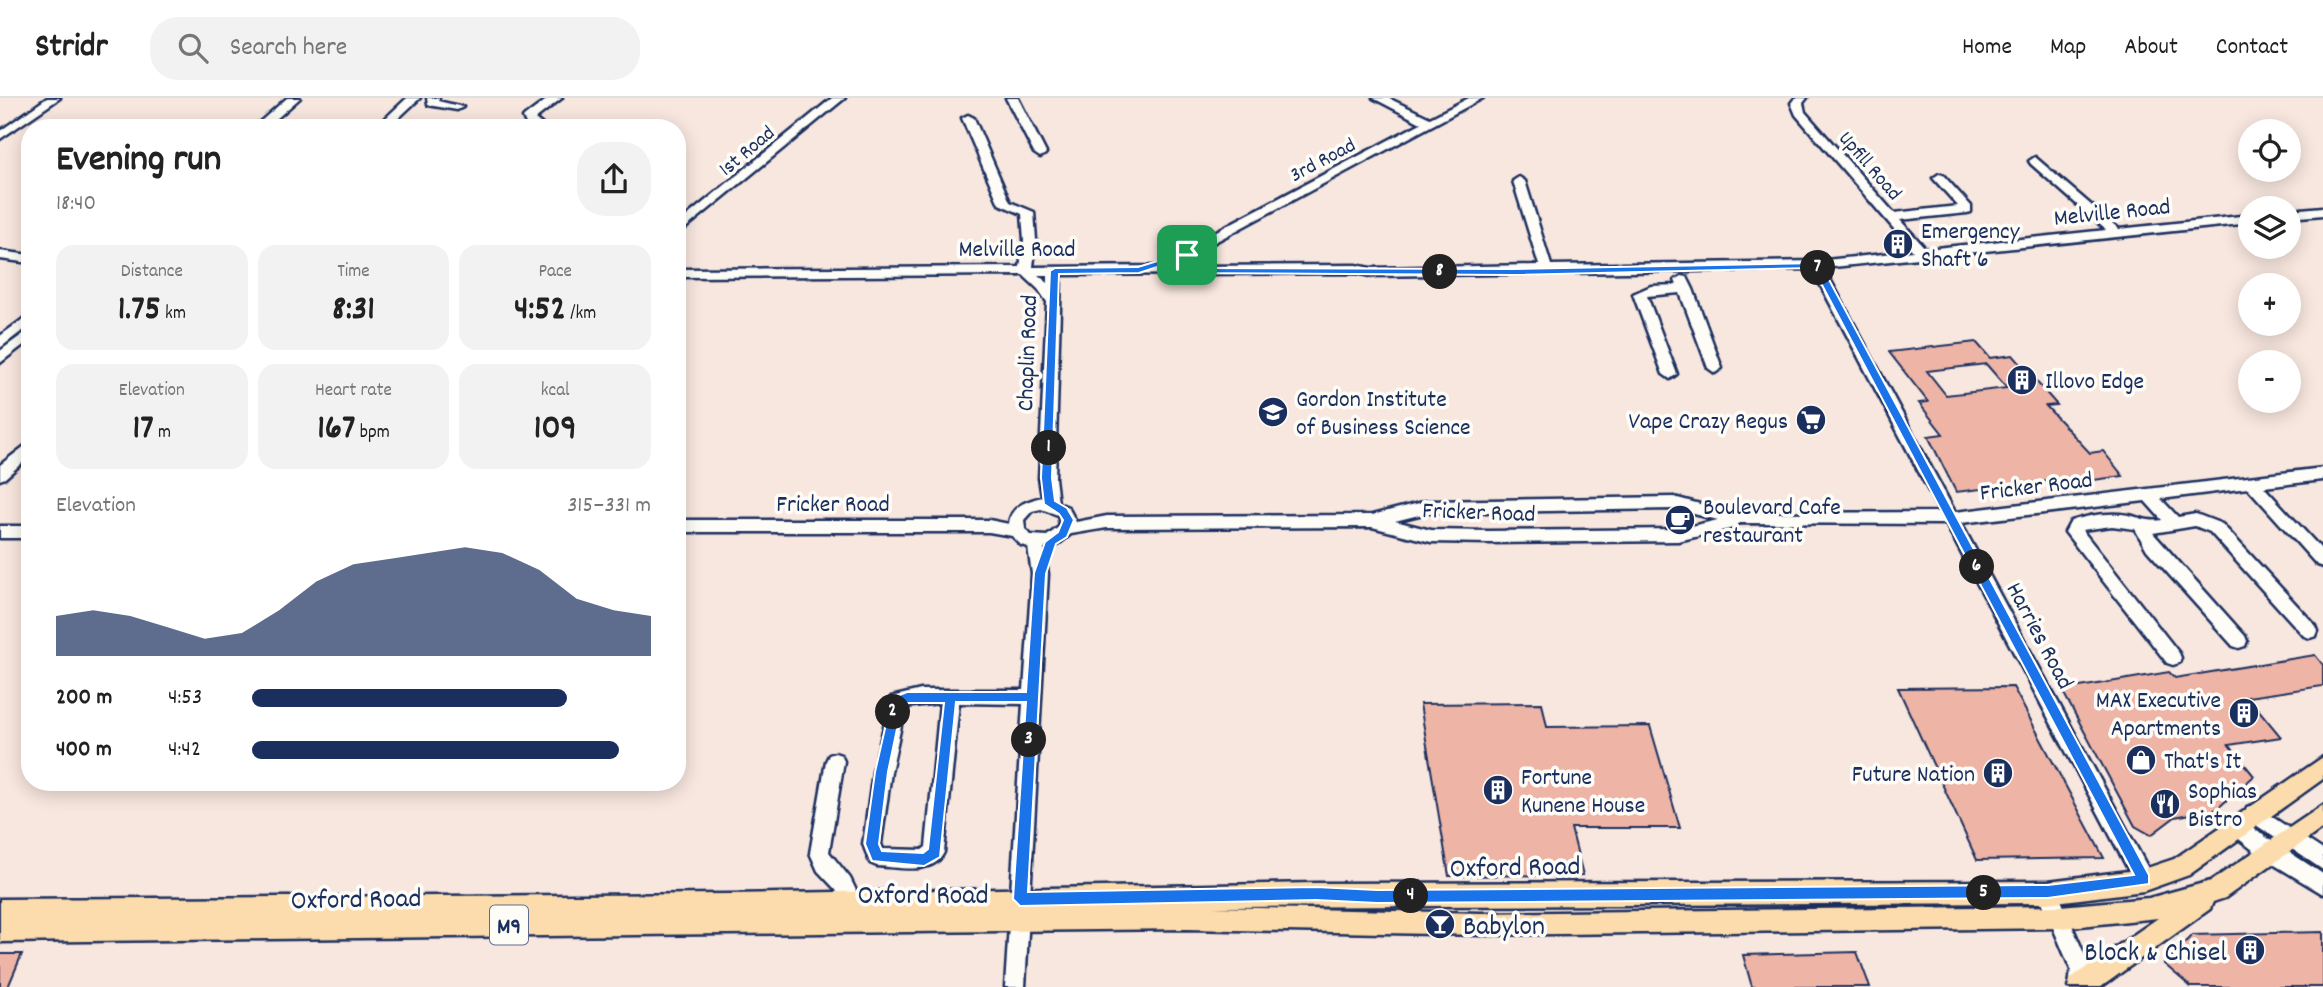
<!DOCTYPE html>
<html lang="en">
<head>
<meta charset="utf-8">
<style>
  :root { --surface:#fff; --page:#f2f2f2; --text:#222; --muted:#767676; --line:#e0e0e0; --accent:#1b2f5e }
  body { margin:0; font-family:Dekko,sans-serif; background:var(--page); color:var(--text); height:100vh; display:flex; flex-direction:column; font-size:26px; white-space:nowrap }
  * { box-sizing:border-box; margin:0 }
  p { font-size:23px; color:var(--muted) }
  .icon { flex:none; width:38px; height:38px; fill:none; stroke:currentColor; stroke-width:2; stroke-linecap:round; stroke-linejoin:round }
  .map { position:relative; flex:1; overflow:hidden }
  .side { position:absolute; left:21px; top:21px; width:665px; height:672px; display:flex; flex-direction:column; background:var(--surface); border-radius:28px; box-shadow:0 4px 18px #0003 }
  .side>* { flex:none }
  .fabs { position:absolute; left:2238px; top:21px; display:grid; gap:14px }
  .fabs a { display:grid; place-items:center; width:63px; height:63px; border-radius:50%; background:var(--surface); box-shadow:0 4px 18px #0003; font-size:35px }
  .pin { position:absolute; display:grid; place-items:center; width:60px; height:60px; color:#fff; margin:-30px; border-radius:14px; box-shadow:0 4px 10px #0006 }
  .km { position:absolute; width:35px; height:35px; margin:-18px; border-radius:50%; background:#222; color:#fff; font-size:19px; line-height:35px; text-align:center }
  .round { display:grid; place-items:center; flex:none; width:74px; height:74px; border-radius:28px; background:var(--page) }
  .overview { display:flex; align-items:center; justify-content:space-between; height:119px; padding:0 35px }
  h1 { font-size:38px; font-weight:700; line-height:52px }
  .stats { display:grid; grid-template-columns:repeat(3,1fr); gap:10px; height:119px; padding:7px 35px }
  .stats div { display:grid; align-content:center; border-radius:18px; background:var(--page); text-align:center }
  .stats b { font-size:35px; font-weight:700 }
  .stats small { font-size:19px; font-weight:400 }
  .stats p { font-size:19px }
  .chart { height:196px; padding:14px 35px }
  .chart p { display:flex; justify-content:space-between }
  .chart svg { width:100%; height:126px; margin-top:7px; fill:var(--accent); opacity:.7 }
  ul { padding:0 35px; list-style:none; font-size:23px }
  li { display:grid; grid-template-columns:112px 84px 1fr; align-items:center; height:52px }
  li i { height:18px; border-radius:9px; background:var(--accent) }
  header { display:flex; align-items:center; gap:42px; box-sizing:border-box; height:98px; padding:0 35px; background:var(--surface); border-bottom:2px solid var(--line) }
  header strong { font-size:33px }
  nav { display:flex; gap:38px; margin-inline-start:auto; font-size:24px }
  .search { width:490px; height:63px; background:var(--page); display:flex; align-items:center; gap:18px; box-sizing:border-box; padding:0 24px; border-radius:28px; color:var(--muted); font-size:26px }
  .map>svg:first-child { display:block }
</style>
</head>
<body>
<header>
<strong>Stridr</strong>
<div class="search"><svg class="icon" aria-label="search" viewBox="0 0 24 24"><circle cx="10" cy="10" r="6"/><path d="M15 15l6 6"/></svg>Search here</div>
<nav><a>Home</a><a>Map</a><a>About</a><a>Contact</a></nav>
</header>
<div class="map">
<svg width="2323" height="889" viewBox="0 0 2323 889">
  <rect width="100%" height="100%" fill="#f8e7df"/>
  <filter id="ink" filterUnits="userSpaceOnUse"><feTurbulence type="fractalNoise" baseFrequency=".0143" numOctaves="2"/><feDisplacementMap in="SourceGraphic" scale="14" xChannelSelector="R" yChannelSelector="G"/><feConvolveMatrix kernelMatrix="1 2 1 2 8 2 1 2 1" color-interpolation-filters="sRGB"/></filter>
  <g filter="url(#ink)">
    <!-- building -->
    <g fill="#eeb5a6" stroke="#1b2f5e" stroke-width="2" fill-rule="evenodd">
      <path d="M1976,244l14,16 23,-3 44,50 -11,1 44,47 13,-2 20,25 -29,4 -3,-4 -135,16 -28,-56 15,-2 -24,-31 9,-1 -39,-50zM1986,266l21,24 -61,7 -19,-24z"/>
      <path d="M2315,557l8,10v21l-75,11 33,40 -52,8 25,31 -37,33 -42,8 -24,18 -16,-9 -73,-136 107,-18 6,6z"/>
      <path d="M2013,589l91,171 -127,2 -79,-172z"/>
      <path d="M1542,605l5,24 103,-1 30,102h-109l12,47 -134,1 -29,-172z"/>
      <path d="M2323,834v55h-132l-27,-23 28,-29z"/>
      <path d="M1857,854l13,35h-118l-9,-32z"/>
      <path d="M0,856h22l-14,33h-8z"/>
    </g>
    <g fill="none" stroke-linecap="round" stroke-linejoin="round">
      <!-- minor casing -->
      <g stroke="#1b2f5e" stroke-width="5">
        <g id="minor">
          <path d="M47,0h13l-60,41v-8z"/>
          <path d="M287,0h13l-34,30h-13z"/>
          <path d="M407,0h13l-32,30h-13z"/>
          <path d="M427,0h12l-1,3 25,6 -6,3 -29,-5z"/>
          <path d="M549,0h13l-27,21 11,9 -19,-3 -4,-7 2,-2z"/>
          <path d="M832,0h13l-168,137v-11z"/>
          <path d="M1006,0h12l28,55 -2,2 -4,2 -6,-4z"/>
          <path d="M1373,0h15l42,20 39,-20h14l-270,145 -30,23 173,-1 14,3 169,-3 -26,-84 6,-4 6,4 26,84 265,-4 97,-10 -117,-136 -5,-12 4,-5h12l-4,5 2,9 89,101 64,-7 -25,-28 6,-4 4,1 28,31v6l-4,1 -67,7 26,29 180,-19 -75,-66 -2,-3 6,-4 84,72 131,-14v8l-426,45 131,244 368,-44v12l-59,7 59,64v16l-6,-2 -69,-77 -87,11 17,18 18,-3 26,10 94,102 2,5 -2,5 -6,2 -6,-2 -94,-104 -15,-6 -42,7 92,103 2,5 -2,5 -6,2 -6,-2 -86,-96 -12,-21 -23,-3 -30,4 97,123 2,5 -2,5 -6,2 -6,-2 -102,-131 6,-11c18,-6 40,-9 58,-6 12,3 20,7 33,5l-17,-19 -184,22 190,351 3,6 -3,6 -7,3 -7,-3 -191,-362 -206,-1 -7,5 -55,13 -189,2 -58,-1 -59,-15 -265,1 -36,6 -15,12 -12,2 4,26 -23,413h-20l18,-283 -64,-1 -15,149c-10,24 -46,15 -67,14l-7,-3 -7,-19 10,-72 18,-75 30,-7h103l8,-116 -4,-27 -7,-2 -9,-9 -23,-4h-312v-12h312l20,4c1,-18 18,-23 33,-27l-3,-19 8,-176 -9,-13 -15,-14 -346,2v-8l343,-2 4,-27 -2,-26 -23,-10 -37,-86 6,-3 6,3 36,84 24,10 2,28 -3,27 136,-1 13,-14 23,-15 216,-114zM1812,171l128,243 -187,1 -42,-6 -37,-10 -247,4 -55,14 -265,1 -31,6 -8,-15 -10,-4 -3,-25 6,-203 295,-2 14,3zM1038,177h10v8zM1041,411l17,6 2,11 -13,10 -16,-1 -6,-6 -1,-9 8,-9zM1674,411l44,11 -40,9 -189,2 -58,-1 -36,-9 32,-8zM940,605l-14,144 -4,3 -39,-1 -2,-5 10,-72 14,-65z"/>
          <path d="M2323,109v8l-34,3v-8z"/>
          <path d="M0,153l30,4v8l-30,-4z"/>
          <path d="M1682,178l5,1 6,12 29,79 -7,5 -7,-5 -28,-75 -33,3 30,78 -7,5 -7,-5 -30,-80 18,-8 26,-1 -2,-5z"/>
          <path d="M30,216v11l-30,23v-12z"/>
          <path d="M30,231v11l-30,23v-12z"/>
          <path d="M30,344v14l-25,22 -5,2v-15z"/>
          <rect x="0" y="428" width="30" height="12"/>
          <path d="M835,655l6,2 3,6 -15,91 21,26 11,23 -3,6 -7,3 -7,-3 -8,-17 -18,-19 -8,-18 16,-92 3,-6z"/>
          <path d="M2254,707l69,45v20l-76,-51 -2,-6 2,-6z"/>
          <path d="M2237,720l86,56v20l-60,-36 -33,-26 -2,-6 2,-6z"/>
          <path d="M2048,785l7,3 36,84 -2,17h-20l2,-17 -33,-78 3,-6z"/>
        </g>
      </g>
      <!-- major casing -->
      <g stroke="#1b2f5e" stroke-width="5">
        <path id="major" d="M2323,659v22l-134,96 -45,16 -96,12 -836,4 270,6 579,-7 88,-8 62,-17 112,-76v23l-98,70 -12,4 -3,7 -109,78h-33l3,-9 87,-60 -97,10 -579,7 -295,-6 -1187,13v-43l732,-5 584,-11 732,-2 96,-12 30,-10z"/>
      </g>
      <!-- minor -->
      <use href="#minor" fill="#fdfcf7" fill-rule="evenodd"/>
      <!-- major -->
      <use href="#major" fill="#fcdcac" fill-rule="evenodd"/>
    </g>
  </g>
  <!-- route -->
  <path fill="#1a73e8" stroke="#fff" stroke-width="2" fill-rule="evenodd" d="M1187,154l4,3 -11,13 332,1 308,-6 329,612v9l-101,14 -671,5 -61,-3 -296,6 -7,-7 13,-197h-70l-16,155 -16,9 -52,-5 -7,-17 10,-72 17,-74 15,-6h119l8,-119 11,-31 13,-10 5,-12 -4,-6 -15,-10 -3,-26 9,-207 5,-3 83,-1zM1175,163l-6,12 343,2 301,-7 321,607 -86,10 -671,5 -61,-3 -288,5 18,-318 10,-30 11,-7 7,-17 -7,-12 -12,-7 -3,-23 7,-204 80,-1zM908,605h36l-16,146 -5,4 -41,-2 -3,-7 9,-72 14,-67z"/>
  <!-- icons -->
  <defs>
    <g id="building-disc" transform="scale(1.575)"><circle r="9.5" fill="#1b2f5e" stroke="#fdfcf7"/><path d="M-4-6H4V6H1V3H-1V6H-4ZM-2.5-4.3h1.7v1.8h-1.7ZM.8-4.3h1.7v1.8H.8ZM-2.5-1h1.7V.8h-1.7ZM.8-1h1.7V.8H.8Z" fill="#fff"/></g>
    <g id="school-disc" transform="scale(1.575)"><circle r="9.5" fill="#1b2f5e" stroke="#fdfcf7"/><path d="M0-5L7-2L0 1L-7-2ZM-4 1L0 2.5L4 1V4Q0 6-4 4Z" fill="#fff"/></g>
    <g id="supermarket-disc" transform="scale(1.575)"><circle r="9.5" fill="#1b2f5e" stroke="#fdfcf7"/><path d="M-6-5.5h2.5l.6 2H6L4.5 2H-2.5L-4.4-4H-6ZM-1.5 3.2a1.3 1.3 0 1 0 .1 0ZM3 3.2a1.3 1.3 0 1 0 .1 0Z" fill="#fff"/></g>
    <g id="cafe-disc" transform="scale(1.575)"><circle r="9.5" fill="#1b2f5e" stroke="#fdfcf7"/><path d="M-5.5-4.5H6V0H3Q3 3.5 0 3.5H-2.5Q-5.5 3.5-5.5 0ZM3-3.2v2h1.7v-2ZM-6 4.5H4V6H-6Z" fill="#fff"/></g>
    <g id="shop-disc" transform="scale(1.575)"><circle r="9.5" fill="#1b2f5e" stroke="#fdfcf7"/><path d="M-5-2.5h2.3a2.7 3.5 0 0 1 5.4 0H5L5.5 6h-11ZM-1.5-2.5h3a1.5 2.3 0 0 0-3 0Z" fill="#fff"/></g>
    <g id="restaurant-disc" transform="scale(1.575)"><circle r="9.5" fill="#1b2f5e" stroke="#fdfcf7"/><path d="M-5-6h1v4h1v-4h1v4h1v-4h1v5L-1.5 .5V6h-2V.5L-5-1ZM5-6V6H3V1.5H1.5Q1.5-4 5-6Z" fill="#fff"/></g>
    <g id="bar-disc" transform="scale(1.575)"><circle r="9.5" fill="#1b2f5e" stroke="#fdfcf7"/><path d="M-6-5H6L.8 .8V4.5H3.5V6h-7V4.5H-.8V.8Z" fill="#fff"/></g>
  </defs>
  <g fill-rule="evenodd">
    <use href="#building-disc" x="1898" y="146"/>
    <use href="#building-disc" x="2022" y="282"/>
    <use href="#school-disc" x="1273" y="314"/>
    <use href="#supermarket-disc" x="1811" y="322"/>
    <use href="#cafe-disc" x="1680" y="422"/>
    <use href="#building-disc" x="2244" y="615"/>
    <use href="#shop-disc" x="2141" y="662"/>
    <use href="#building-disc" x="1998" y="675"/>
    <use href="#building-disc" x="1498" y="692"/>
    <use href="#restaurant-disc" x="2165" y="706"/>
    <use href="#bar-disc" x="1440" y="826"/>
    <use href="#building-disc" x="2250" y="852"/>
  </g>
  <g text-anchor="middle" stroke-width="7" stroke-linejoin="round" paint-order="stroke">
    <!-- far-street labels -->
    <g font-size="21" fill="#1b2f5e" stroke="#fdfcf7">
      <text transform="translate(746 52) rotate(-40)" y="7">1st Road</text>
      <text transform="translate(1322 61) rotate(-28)" y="7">3rd Road</text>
      <text transform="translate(1871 67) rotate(49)" y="7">Upfill Road</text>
    </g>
    <!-- shield labels -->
    <rect fill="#fdfcf7" stroke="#5f6c8c" stroke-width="2" x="490" y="807.5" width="38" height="39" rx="5"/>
    <g font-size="23" font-weight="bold" fill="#1b2f5e">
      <text x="509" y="835">M9</text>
    </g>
    <!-- street labels -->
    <g font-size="24" fill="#1b2f5e" stroke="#fdfcf7">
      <text transform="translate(2112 113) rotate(-6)" y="8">Melville Road</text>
      <text x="1017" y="158">Melville Road</text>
      <text transform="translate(1026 255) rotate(-88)" y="8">Chaplin Road</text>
      <text transform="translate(2036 387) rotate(-7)" y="8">Fricker Road</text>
      <text x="833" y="413">Fricker Road</text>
      <text transform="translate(1479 413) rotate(2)" y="8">Fricker Road</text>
      <text transform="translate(2041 537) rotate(62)" y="8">Harries Road</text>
    </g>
    <!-- poi labels -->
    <g font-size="24" fill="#1b2f5e" stroke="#fdfcf7" text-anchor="start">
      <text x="1921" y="140">Emergency<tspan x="1921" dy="28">Shaft 6</tspan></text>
      <text x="2045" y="290">Illovo Edge</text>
      <text x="1296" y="308">Gordon Institute<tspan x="1296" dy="28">of Business Science</tspan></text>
      <text x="1788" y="330" text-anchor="end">Vape Crazy Regus</text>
      <text x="1703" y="416">Boulevard Cafe<tspan x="1703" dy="28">restaurant</tspan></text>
      <text x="2221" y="609" text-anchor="end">MAX Executive<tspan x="2221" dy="28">Apartments</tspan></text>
      <text x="2164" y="670">That's It</text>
      <text x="1975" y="683" text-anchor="end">Future Nation</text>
      <text x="1521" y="686">Fortune<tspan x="1521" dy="28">Kunene House</tspan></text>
      <text x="2188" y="700">Sophias<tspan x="2188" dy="28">Bistro</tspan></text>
    </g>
    <!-- near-street labels -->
    <g font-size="28" fill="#1b2f5e" stroke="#fdfcf7">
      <text transform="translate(1515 767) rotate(-1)" y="10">Oxford Road</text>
      <text x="923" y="805">Oxford Road</text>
      <text transform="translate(356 799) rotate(-1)" y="10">Oxford Road</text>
    </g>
    <!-- near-poi labels -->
    <g font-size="28" fill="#1b2f5e" stroke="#fdfcf7" text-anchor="start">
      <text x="1463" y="836">Babylon</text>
      <text x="2227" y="862" text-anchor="end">Block &amp; Chisel</text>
    </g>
  </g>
</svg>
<div class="fabs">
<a><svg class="icon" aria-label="locate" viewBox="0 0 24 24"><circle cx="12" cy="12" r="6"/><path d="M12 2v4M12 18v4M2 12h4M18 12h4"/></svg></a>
<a><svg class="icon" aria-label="layers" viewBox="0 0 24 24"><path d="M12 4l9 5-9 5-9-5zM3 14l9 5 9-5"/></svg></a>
<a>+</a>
<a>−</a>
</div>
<div class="pin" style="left:1187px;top:157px;background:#1e9e55"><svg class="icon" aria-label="arrive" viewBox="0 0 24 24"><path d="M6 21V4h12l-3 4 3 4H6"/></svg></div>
<b class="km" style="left:1049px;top:350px">1</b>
<b class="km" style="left:893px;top:614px">2</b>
<b class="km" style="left:1029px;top:642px">3</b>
<b class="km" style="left:1411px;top:798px">4</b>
<b class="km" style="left:1984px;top:795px">5</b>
<b class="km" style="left:1977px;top:469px">6</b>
<b class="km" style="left:1818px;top:170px">7</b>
<b class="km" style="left:1440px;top:174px">8</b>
<section class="side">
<div class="overview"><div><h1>Evening run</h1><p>18:40</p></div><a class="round"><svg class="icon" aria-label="share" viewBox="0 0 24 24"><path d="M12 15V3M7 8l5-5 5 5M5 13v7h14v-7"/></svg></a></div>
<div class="stats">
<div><p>Distance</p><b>1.75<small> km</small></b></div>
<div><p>Time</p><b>8:31</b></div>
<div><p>Pace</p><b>4:52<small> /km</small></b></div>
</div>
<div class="stats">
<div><p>Elevation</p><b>17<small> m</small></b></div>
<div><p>Heart rate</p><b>167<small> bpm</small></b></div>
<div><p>kcal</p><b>109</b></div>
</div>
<div class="chart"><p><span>Elevation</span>315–331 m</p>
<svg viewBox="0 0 160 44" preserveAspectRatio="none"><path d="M0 44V30L10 28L20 30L30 34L40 38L50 36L60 28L70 18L80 12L90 10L100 8L110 6L120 8L130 14L140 24L150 28L160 30V44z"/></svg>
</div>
<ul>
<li><b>200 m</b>4:53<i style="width:79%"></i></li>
<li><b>400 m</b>4:42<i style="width:92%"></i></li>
</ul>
</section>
</div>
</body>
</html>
